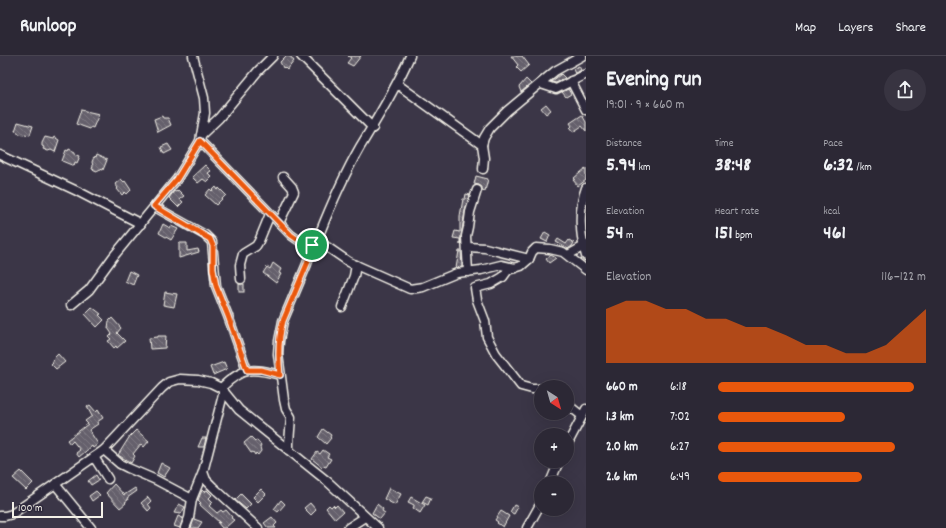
<!DOCTYPE html>
<html lang="en">
<head>
<meta charset="utf-8">
<style>
  :root { --surface:#2c2835; --page:#383441; --text:#f1f3f6; --muted:#a6a6ad; --line:#484450; --accent:#ea580c }
  body { margin:0; font-family:Dekko,sans-serif; background:var(--page); color:var(--text); height:100vh; display:flex; flex-direction:column; font-size:15px; white-space:nowrap }
  * { box-sizing:border-box; margin:0 }
  p { font-size:13px; color:var(--muted) }
  .icon { flex:none; width:22px; height:22px; fill:none; stroke:currentColor; stroke-width:2; stroke-linecap:round; stroke-linejoin:round }
  .map { position:relative; flex:1; overflow:hidden }
  .sheet { display:flex; flex-direction:column; background:var(--surface); width:360px }
  .sheet>* { flex:none }
  .needle { width:26px; rotate:143deg }
  .buttons { position:absolute; left:534px; top:324px; display:grid; gap:8px }
  .buttons a { display:grid; place-items:center; width:40px; height:40px; border-radius:50%; background:var(--surface); box-shadow:0 4px 16px #0002,0 0 0 1px var(--line); font-size:20px }
  .scale { position:absolute; left:12px; bottom:10px; width:91px; box-sizing:border-box; padding-left:4px; border:2px solid #f4f1e8; border-top:0; font-size:11px; line-height:14px; white-space:nowrap; color:#f4f1e8; -webkit-text-stroke:3px #2f2a3d; paint-order:stroke }
  .pin { position:absolute; display:grid; place-items:center; width:34px; height:34px; color:#fff; margin:-17px; border:2px solid #fff; border-radius:50%; box-shadow:0 1px 4px #0007 }
  .round { display:grid; place-items:center; flex:none; width:42px; height:42px; border-radius:21px; background:var(--page) }
  .head { display:flex; align-items:center; justify-content:space-between; height:68px; padding:0 20px }
  h1 { font-size:22px; font-weight:700; line-height:30px }
  .stats { display:grid; grid-template-columns:repeat(3,1fr); gap:6px; height:68px; padding:4px 20px }
  .stats div { display:grid; align-content:center }
  .stats b { font-size:20px; font-weight:700 }
  .stats small { font-size:11px; font-weight:400 }
  .stats p { font-size:11px }
  .chart { height:112px; padding:8px 20px }
  .chart p { display:flex; justify-content:space-between }
  .chart svg { width:100%; height:72px; margin-top:4px; fill:var(--accent); opacity:.7 }
  ul { padding:0 20px; list-style:none; font-size:13px }
  li { display:grid; grid-template-columns:64px 48px 1fr; align-items:center; height:30px }
  li i { height:10px; border-radius:5px; background:var(--accent) }
  header { display:flex; align-items:center; gap:24px; box-sizing:border-box; height:56px; padding:0 20px; background:var(--surface); border-bottom:1px solid var(--line) }
  header strong { font-size:19px }
  nav { display:flex; gap:22px; margin-inline-start:auto; font-size:14px }
  main { display:flex; flex:1; min-height:0 }
  .map>svg:first-child { display:block }
</style>
</head>
<body>
<header>
<strong>Runloop</strong>
<nav><a>Map</a><a>Layers</a><a>Share</a></nav>
</header>
<main>
<div class="map">
<svg width="586" height="472" viewBox="0 0 586 472">
  <defs>
    <pattern id="building-back-hatch" width="6" height="6" patternUnits="userSpaceOnUse"><rect width="6" height="6" fill="#65616c"/><path d="M-1 5l2 2M0 0l6 6M5-1l2 2" fill="none" stroke="#7c7881"/></pattern>
  </defs>
  <rect width="100%" height="100%" fill="#3b3647"/>
  <filter id="ink" filterUnits="userSpaceOnUse"><feTurbulence type="fractalNoise" baseFrequency=".025" numOctaves="2"/><feDisplacementMap in="SourceGraphic" scale="8" xChannelSelector="R" yChannelSelector="G"/><feConvolveMatrix kernelMatrix="1 2 1 2 8 2 1 2 1" color-interpolation-filters="sRGB"/></filter>
  <g filter="url(#ink)">
    <!-- building -->
    <g fill="url(#building-back-hatch)" stroke="#f4f1e8">
      <path d="M286,0h4l4,5 -7,9 -3,-3 -1,1 -3,-6z"/>
      <path d="M348,0h13l-8,10 -6,-3 4,-5z"/>
      <path d="M511,0h11l7,9 -8,7 -5,-5 2,-2z"/>
      <path d="M579,10l2,4 -6,4 -2,-5z"/>
      <path d="M561,18l4,4 -9,5 -5,-1z"/>
      <path d="M526,23l5,5 -10,8 -2,-5z"/>
      <path d="M568,33l3,5 -5,3 -4,-5z"/>
      <path d="M546,48l5,6 -5,4 -5,-6z"/>
      <path d="M81,54l18,4 -6,14 -2,-1 -1,2 -14,-5z"/>
      <path d="M582,59l4,7v9l-4,-5 -9,6 -3,-4 2,-2 -2,-3z"/>
      <path d="M162,60l1,2h5l3,7 -13,7 -4,-13z"/>
      <path d="M18,66l15,4 -3,9 -5,-1 -1,1 -5,-1 -1,-2 -3,-1z"/>
      <path d="M45,81l8,2 1,-2 5,3 -4,12 -4,-2 -3,1 -5,-2 1,-2 -2,-1v-3z"/>
      <path d="M168,88l4,6 -8,4 -3,-7z"/>
      <path d="M69,93l6,3v2l5,2 -3,7 -2,-1 -1,4 -12,-5 4,-11 2,1z"/>
      <path d="M96,99l11,5 -4,10 -3,-1 -3,2 -5,-2 1,-3 -1,-4 2,-5 1,1z"/>
      <path d="M205,109l6,6 -3,2 4,4 -5,5 -4,-3 -5,4 -6,-6z"/>
      <path d="M586,112v12l-8,6 -5,-6 2,-1 -1,-1z"/>
      <path d="M476,120l12,3 -3,12 -3,-1v-3l-3,-2 -5,-1z"/>
      <path d="M121,123l3,3 1,-1 6,9 -4,4 -2,-2 -3,3 -5,-6 1,-1 -3,-4z"/>
      <path d="M216,131l2,3 1,-2 7,7 -10,10 -11,-10 5,-6 2,2z"/>
      <path d="M178,134l6,6 -4,3 3,3 -5,5 -9,-9 5,-7 2,1z"/>
      <path d="M466,138l4,1 -5,16 -5,33v-5l-7,-1 2,-7 5,1v-16l3,-17h2z"/>
      <path d="M163,168l7,4 1,-2 7,3 -7,11 -12,-7z"/>
      <path d="M545,176l5,3 -3,7 -6,-3z"/>
      <path d="M558,183l8,5 3,-4 5,3 -2,3 -4,3 -12,-7z"/>
      <path d="M179,187h8v8l11,-2 1,3 -20,6z"/>
      <path d="M459,195h2l1,16 -6,1z"/>
      <path d="M551,199l5,3 -7,5 -3,-4z"/>
      <path d="M273,207l8,6 -2,4 2,1 -5,9 -13,-10 4,-6 3,2z"/>
      <path d="M129,215l8,4 -4,10 -8,-4z"/>
      <rect x="239" y="228" width="5" height="8"/>
      <path d="M165,236l12,2 -3,13 -11,-2z"/>
      <path d="M92,251l9,7 -2,1 5,5 -7,7 -12,-13z"/>
      <path d="M112,262l9,10 -4,5 8,8 -8,7 -1,-2 -2,2 -6,-7 3,-2 -2,-2 3,-3 -4,-6 1,-7z"/>
      <path d="M158,280h8l-1,12 -15,1 -1,-11 9,-1z"/>
      <path d="M58,298l7,8 -9,7 -5,-5 2,-2 -1,-2z"/>
      <path d="M224,306l3,7 -14,6 -3,-8z"/>
      <path d="M90,349l6,7 2,-2 5,8 -6,4 1,2 -9,6 9,14 -5,4 -1,-2 -13,11 -3,-4 4,-3 -7,-9 -3,3 -3,-4 21,-16 -3,-3 7,-5 -5,-9z"/>
      <path d="M323,373l8,6 -1,2 1,1 -5,6 -8,-7z"/>
      <path d="M136,374l13,11 -5,6 -3,-3 -8,10 2,2 -4,7 -13,-8 12,-19z"/>
      <path d="M251,381l4,4 2,-1 4,5 -1,2 1,4 -3,4 -2,-2 -1,2 -2,-3 -2,1 -7,-10z"/>
      <path d="M202,382h4l-2,9h-6z"/>
      <path d="M323,394l6,4 -2,3 4,2 -5,8 -3,-1 -1,1 -10,-8 5,-7 3,2z"/>
      <path d="M161,407l9,5 -6,9 -7,-4z"/>
      <path d="M21,415l12,12 -7,7 -13,-12z"/>
      <path d="M96,419l3,5 -8,5 -3,-4z"/>
      <path d="M114,428l10,11 11,-7 2,3 -10,7 1,2 -3,2 1,1 -6,5 -14,-15z"/>
      <path d="M389,432l12,6 -6,11 -11,-6z"/>
      <path d="M261,433l5,5 -8,8 -5,-5z"/>
      <path d="M202,434l2,2 3,-2 5,5 -3,3 4,4 -4,4 8,7 4,-3 2,2 3,-2 6,7 -1,1 3,2 -9,8h-3l-5,-6 3,1 -21,-19 2,-1 -3,-3z"/>
      <path d="M96,435l4,4 -8,6 -3,-5z"/>
      <path d="M241,438l10,10 -5,5 -11,-9z"/>
      <path d="M426,440l5,2 -3,7 -6,-3z"/>
      <path d="M148,441l3,4 -3,3 3,4 -3,3 -7,-8z"/>
      <path d="M411,441l14,8 -5,8 -7,-5 1,-2v-1l-6,-3z"/>
      <path d="M281,444l4,4 -7,8 -4,-3z"/>
      <path d="M310,447l6,7 -5,5 -7,-7z"/>
      <path d="M179,448l6,3 -4,7 -7,-1z"/>
      <path d="M377,448l6,5 -1,2 3,2 -5,6 -8,-6z"/>
      <path d="M329,449l2,2 2,-2 2,2 2,-2 6,7 -8,7 -9,-11z"/>
      <path d="M514,449l4,2 -4,7 -4,-2z"/>
      <path d="M501,455l8,5 -6,11 -6,-4 1,-1 -3,-2z"/>
      <path d="M178,460l5,2 -3,10 -6,-2z"/>
      <path d="M272,461l5,6 -3,3 2,2h-8l-4,-5z"/>
      <path d="M194,463l8,3 -4,6h-7z"/>
    </g>
    <g fill="none" stroke-linecap="round" stroke-linejoin="round">
      <!-- minor casing -->
      <g stroke="#f4f1e8" stroke-width="11">
        <g id="minor">
          <path d="M301,0l72,72"/>
          <path d="M571,25l15,29"/>
          <path d="M397,28l85,61 2,13 -1,11"/>
          <path d="M541,28l15,5 30,-15"/>
          <path d="M201,79l18,-17 39,-47 15,-15"/>
          <path d="M200,85l91,94 10,7 11,3 5,-5 2,-5c12,-30 25,-60 41,-88 18,-30 36,-59 50,-91"/>
          <path d="M482,89l2,-7 6,-10 17,-17 48,-40 27,-15"/>
          <path d="M0,99l77,36 64,33"/>
          <path d="M586,132c-8,21 -6,48 0,68"/>
          <path d="M155,151l50,28 7,7 4,44 12,30 19,54"/>
          <path d="M279,167l15,-31 -2,-5 -9,-10"/>
          <path d="M317,184l32,22 61,27 13,-2 34,-14 24,-3 20,-5 14,3"/>
          <path d="M467,191l18,1 44,11"/>
          <path d="M568,199l18,-10"/>
          <path d="M468,216l-2,-36 2,-9 2,-15 7,-22"/>
          <path d="M241,223l-1,-14 3,-11 13,-8 3,-5 11,-27"/>
          <path d="M71,249l18,-15 24,-33 64,-78 23,-38 5,-28 -1,-15 -11,-42"/>
          <path d="M342,251l12,-31 2,-11"/>
          <path d="M221,332c22,-22 32,-20 59,-13"/>
          <path d="M541,333h-9l-11,-3 -25,-32 -9,-17 -2,-16 -8,-21 -2,-12 16,-4 12,-7 5,-7 13,-4 8,-7 3,-7 4,-4 14,1 13,3 23,18"/>
          <path d="M567,348l15,12"/>
          <path d="M567,389l19,-36"/>
          <path d="M104,394l16,14 8,4 28,12 36,19"/>
          <path d="M289,394v-7l2,-26 -5,-8 -2,-9 -6,-46 1,-13 4,-20 24,-57 5,-19"/>
          <path d="M94,401l14,22"/>
          <path d="M203,416l3,8 7,7 45,41"/>
          <path d="M550,427l9,-22"/>
          <path d="M55,428l36,44"/>
          <path d="M0,460h5l7,-2 82,-57 10,-7 58,-62 7,-6 11,-3 18,1 13,3 10,5 18,22 88,71 51,47"/>
          <path d="M185,472l4,-10 3,-19 11,-27 21,-81"/>
          <path d="M348,472l17,-11"/>
          <path d="M527,472l14,-25"/>
        </g>
      </g>
      <!-- minor -->
      <use href="#minor" stroke="#2f2a3d" stroke-width="8"/>
    </g>
  </g>
  <g fill="none" stroke-linecap="round" stroke-linejoin="round" filter="url(#ink)">
    <!-- route casing -->
    <g stroke="#fff" stroke-width="8">
      <path id="route" d="M200,85l91,94 10,7 11,3 -5,19 -24,57c-5,18 -5,35 -3,54l-19,-5h-14l-19,-54 -12,-30 -3,-17v-23l-3,-7 -56,-33 23,-27z"/>
    </g>
    <!-- route -->
    <use href="#route" stroke="#ea580c" stroke-width="5"/>
  </g>
</svg>
<div class="buttons">
<a><svg class="needle" viewBox="-14 -14 28 28"><path d="M0-13l5 13h-10z" fill="#e53935"/><path d="M0 13l5-13h-10z" fill="#a6a6ad"/></svg></a>
<a>+</a>
<a>−</a>
</div>
<div class="scale">100 m</div>
<div class="pin" style="left:312px;top:189px;background:#1e9e55"><svg class="icon" aria-label="arrive" viewBox="0 0 24 24"><path d="M6 21V4h12l-3 4 3 4H6"/></svg></div>
</div>
<section class="sheet">
<div class="head"><div><h1>Evening run</h1><p>19:01 · 9 × 660 m</p></div><a class="round"><svg class="icon" aria-label="share" viewBox="0 0 24 24"><path d="M12 15V3M7 8l5-5 5 5M5 13v7h14v-7"/></svg></a></div>
<div class="stats">
<div><p>Distance</p><b>5.94<small> km</small></b></div>
<div><p>Time</p><b>38:48</b></div>
<div><p>Pace</p><b>6:32<small> /km</small></b></div>
</div>
<div class="stats">
<div><p>Elevation</p><b>54<small> m</small></b></div>
<div><p>Heart rate</p><b>151<small> bpm</small></b></div>
<div><p>kcal</p><b>461</b></div>
</div>
<div class="chart"><p><span>Elevation</span>116–122 m</p>
<svg viewBox="0 0 160 44" preserveAspectRatio="none"><path d="M0 44V11L10 6L20 6L30 11L40 11L50 17L60 17L70 22L80 22L90 27L100 33L110 33L120 38L130 38L140 33L150 22L160 11V44z"/></svg>
</div>
<ul>
<li><b>660 m</b>6:18<i style="width:94%"></i></li>
<li><b>1.3 km</b>7:02<i style="width:61%"></i></li>
<li><b>2.0 km</b>6:27<i style="width:85%"></i></li>
<li><b>2.6 km</b>6:49<i style="width:69%"></i></li>
</ul>
</section>
</main>
</body>
</html>
